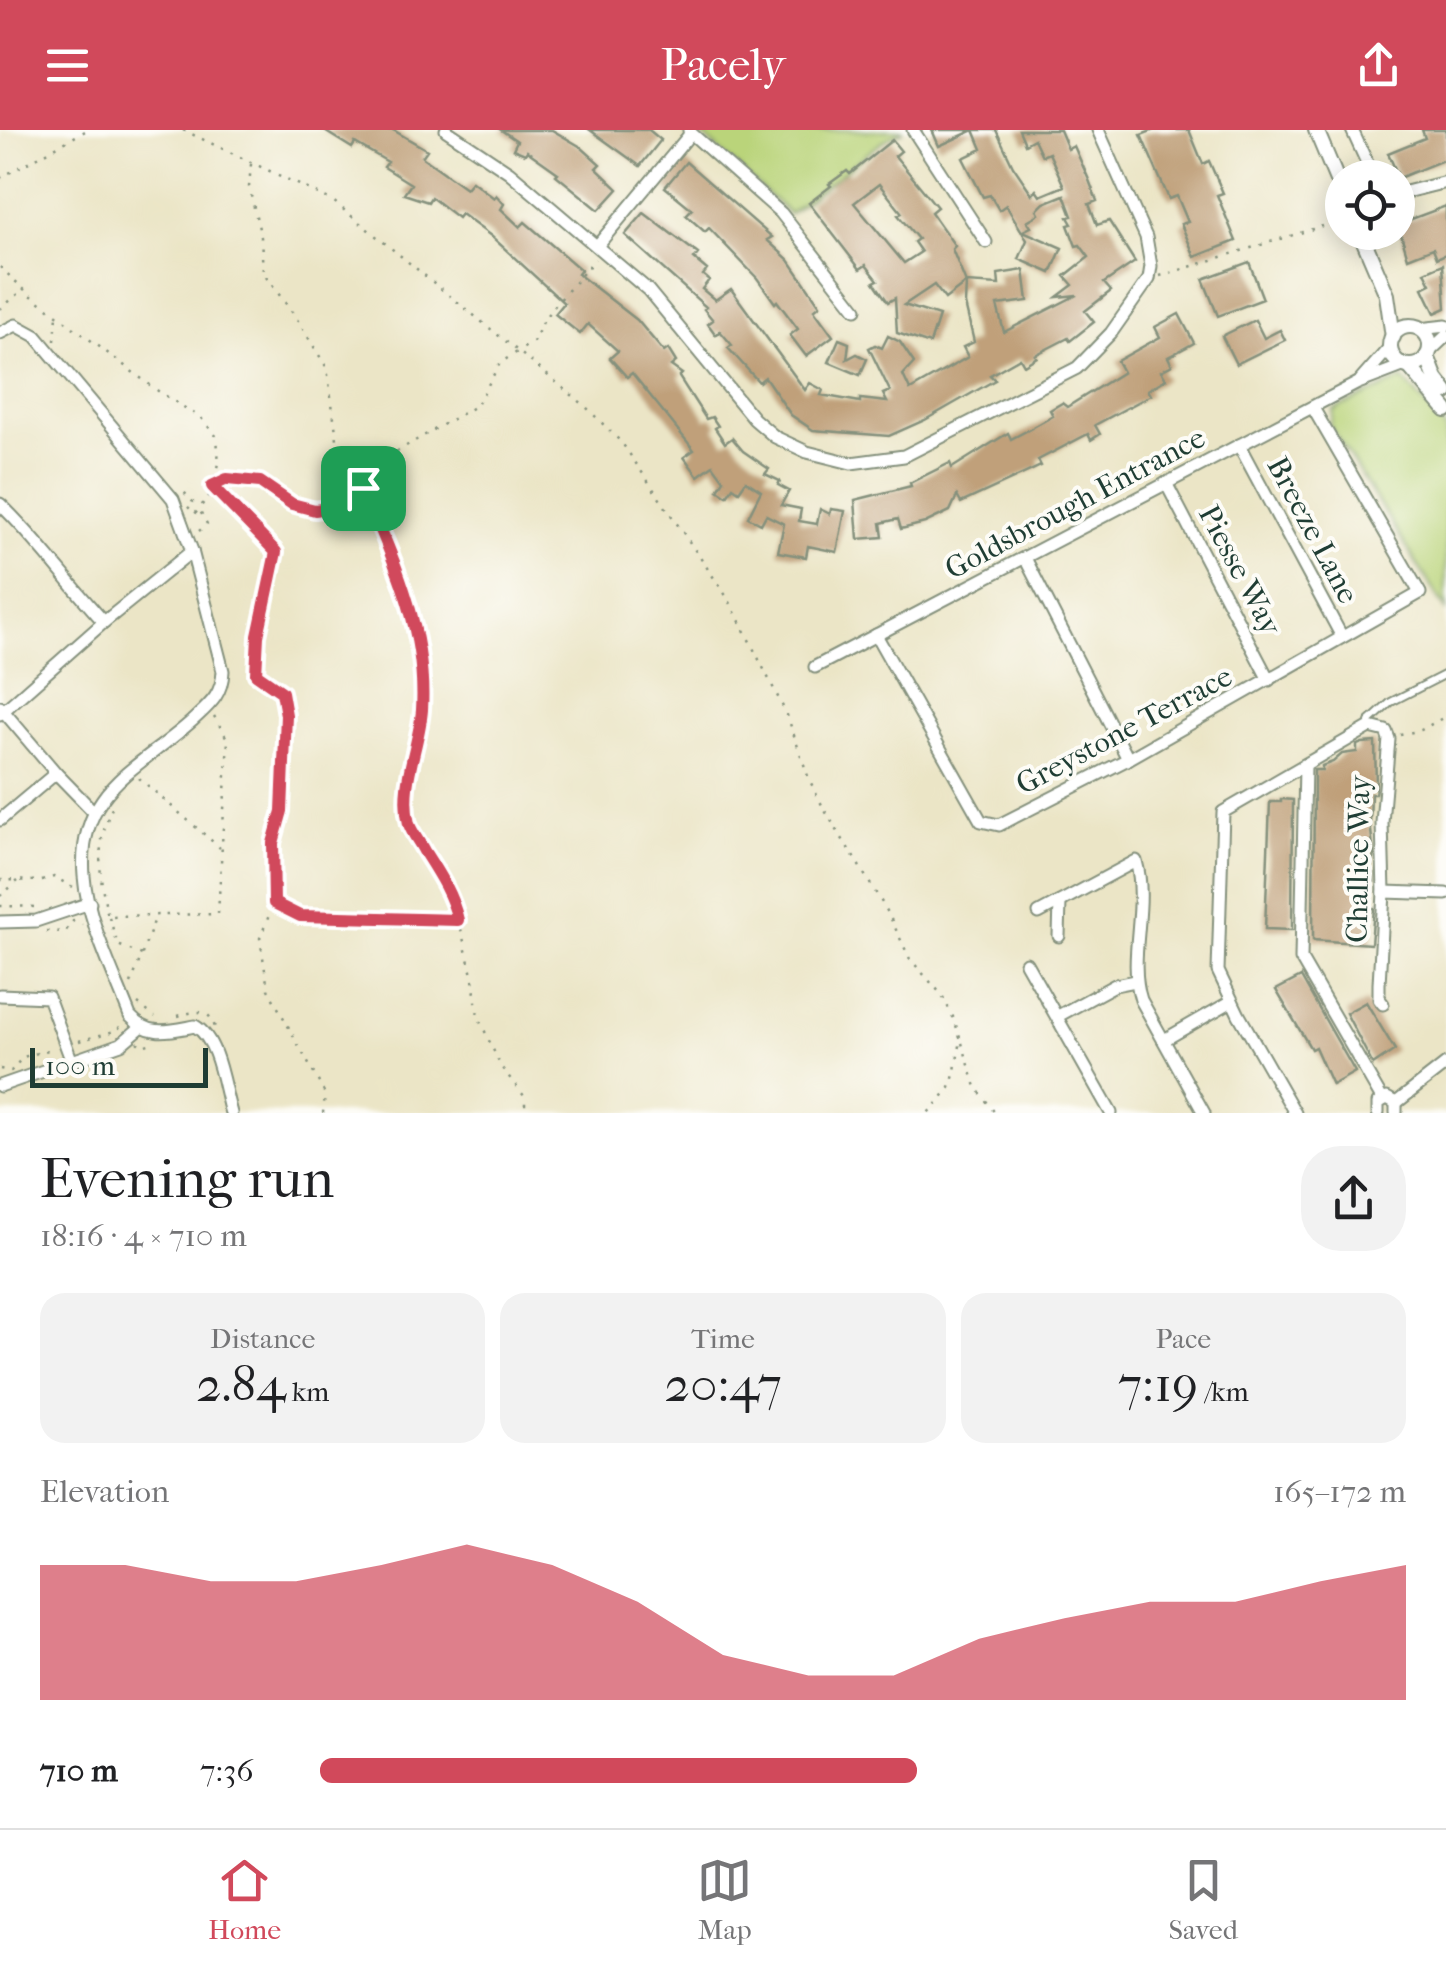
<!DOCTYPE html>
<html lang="en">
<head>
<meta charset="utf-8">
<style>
  :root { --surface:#fff; --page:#f2f2f2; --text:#202124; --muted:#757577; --line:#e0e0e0; --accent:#d1495b }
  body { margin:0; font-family:"IM FELL French Canon",serif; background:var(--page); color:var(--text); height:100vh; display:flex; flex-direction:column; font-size:38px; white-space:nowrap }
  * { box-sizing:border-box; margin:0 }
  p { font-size:32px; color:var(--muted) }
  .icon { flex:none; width:55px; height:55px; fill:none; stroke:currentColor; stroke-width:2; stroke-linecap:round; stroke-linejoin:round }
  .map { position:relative; height:983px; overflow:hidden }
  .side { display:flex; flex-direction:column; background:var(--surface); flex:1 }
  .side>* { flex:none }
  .fabs { position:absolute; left:1325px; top:30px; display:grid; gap:20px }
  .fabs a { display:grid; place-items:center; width:90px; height:90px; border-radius:50%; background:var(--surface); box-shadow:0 5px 25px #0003; font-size:50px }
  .scale { position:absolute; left:30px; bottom:25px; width:178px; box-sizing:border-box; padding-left:10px; border:5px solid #1f3d34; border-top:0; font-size:28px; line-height:35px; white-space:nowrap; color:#1f3d34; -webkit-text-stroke:8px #fdfcf7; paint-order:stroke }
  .pin { position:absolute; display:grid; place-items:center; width:85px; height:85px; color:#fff; margin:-42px; border-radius:20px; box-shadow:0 5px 15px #0006 }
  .round { display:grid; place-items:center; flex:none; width:105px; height:105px; border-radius:40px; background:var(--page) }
  .headline { display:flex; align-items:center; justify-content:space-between; height:170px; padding:0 40px }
  h1 { font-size:55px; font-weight:600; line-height:75px }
  .figures { display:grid; grid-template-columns:repeat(3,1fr); gap:15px; height:170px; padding:10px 40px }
  .figures div { display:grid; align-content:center; border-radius:25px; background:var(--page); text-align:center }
  .figures b { font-size:50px; font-weight:600 }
  .figures small { font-size:28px; font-weight:400 }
  .figures p { font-size:28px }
  .chart { height:280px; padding:20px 40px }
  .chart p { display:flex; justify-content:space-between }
  .chart svg { width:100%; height:180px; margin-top:10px; fill:var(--accent); opacity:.7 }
  ul { padding:0 40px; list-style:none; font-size:32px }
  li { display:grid; grid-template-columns:160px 120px 1fr; align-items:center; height:75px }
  li i { height:25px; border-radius:12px; background:var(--accent) }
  header { display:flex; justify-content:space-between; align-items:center; height:130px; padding:0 40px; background:var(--accent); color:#fff; font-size:45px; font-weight:600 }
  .tab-bar { display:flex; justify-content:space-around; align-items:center; height:140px; border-top:2px solid var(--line); background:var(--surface); font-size:28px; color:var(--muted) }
  .tab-bar a { display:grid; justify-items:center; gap:5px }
  .tab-bar .on { color:var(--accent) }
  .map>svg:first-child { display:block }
</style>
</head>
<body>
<header><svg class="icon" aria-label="menu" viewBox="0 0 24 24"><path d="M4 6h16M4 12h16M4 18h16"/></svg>Pacely<svg class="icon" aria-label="share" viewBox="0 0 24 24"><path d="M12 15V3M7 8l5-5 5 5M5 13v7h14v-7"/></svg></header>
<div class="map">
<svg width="1446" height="983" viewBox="0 0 1446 983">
  <rect width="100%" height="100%" fill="#fdfcf7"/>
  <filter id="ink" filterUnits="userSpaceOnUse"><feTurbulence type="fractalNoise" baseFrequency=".01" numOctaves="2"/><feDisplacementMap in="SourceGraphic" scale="20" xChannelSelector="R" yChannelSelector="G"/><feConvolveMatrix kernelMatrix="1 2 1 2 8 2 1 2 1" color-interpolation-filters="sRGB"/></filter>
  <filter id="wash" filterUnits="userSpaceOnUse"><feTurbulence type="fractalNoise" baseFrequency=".0048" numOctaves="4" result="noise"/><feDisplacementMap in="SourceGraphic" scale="40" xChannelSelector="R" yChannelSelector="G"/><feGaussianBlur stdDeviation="2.25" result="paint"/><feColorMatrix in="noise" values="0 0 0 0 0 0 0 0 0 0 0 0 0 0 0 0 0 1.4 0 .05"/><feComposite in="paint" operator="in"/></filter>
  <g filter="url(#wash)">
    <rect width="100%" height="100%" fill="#ebe5c6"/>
    <!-- green -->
    <g fill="#bad47a" stroke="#6c8857" stroke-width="2.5">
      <path d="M697,0h206v1l-18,9 -96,74z"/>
      <path d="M1403,249l43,50v181l-116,-184 3,-16z"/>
    </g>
    <g id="blocks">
      <!-- building -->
      <g fill="#c0a07a" fill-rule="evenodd">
        <path d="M323,0h70l34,20 -5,7 44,31 6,-7 22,17 2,-3 8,9 -3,5 19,18 5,-5 56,48 -3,4 59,46 27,32 4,-3 8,13 -5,4 11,8 -3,3 27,42 6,-2 6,9 -3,2 10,15 7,-5 11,13 26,18 -4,5 15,7 -2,4 11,6 -8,14 20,4 -2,12 18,3 3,-15 10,5 1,-5 14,2 -8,41 -29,-6 -2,11 -28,-5 6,-28 -18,-9 -5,9 -13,-7 13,-26 -15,-10 -7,10 -6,-4 -6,9 -9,-6 6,-10 -11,-15 -15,11 -14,-19 10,-7 -62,-77 -5,4 -17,-19 8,-7 -30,-27 -8,10 -25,-20 9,-11 -73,-67 -30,-22 -3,4 -27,-21 -3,5 -24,-8 7,-10 -27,-17 4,-5 -33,-19 -3,5z"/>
        <path d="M501,0h51l29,17 19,17 -4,4 22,21 -19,21 -43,-35 2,-2 -31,-22 -2,3 -12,-5 4,-8z"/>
        <path d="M590,0h59l12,10 -21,26z"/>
        <path d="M932,0h64l17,36 19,28 4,-4 4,6 24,-10 -15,-33 -7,3 -8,-17 -9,5 -6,-14h41l8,19 6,-3 15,34 8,21 -8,3 8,21 12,-4 26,41 -31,21 7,8 -26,20 9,11 -24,19 -2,-3 -33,17 2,2 -13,8 -4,-7 -30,17 5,5 -70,40 -36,16 -76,-6 -22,-15 -26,-38 -6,5 -31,-34 4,-3 -12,-14 -4,4 -8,-11 5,-4 -9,-11 2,-2 -81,-72 19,-22 54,41 -4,5 13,11 -4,5 6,5 -7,9 13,11 16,-11 74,101 5,-7 13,7 -2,5 39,7v-3l27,3 -4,-8 7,-3 -21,-43 6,-3 7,3 6,-12 12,6 14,21 -11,12 7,15 58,-33 -5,-10 11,-5 -9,-38 1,-21 33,2 -1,-11 26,-4 4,31 -31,4 7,27 73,-37 -20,2 16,-12 -8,-9 24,-19 -9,-12 -4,1 -8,-21 4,-1 -4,-7 4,-1 -8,-21 -20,8 -7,7 2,4 -12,7 4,6 -8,4 39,17 -11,25 -32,-14 8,-19 -21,-35 -7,5 -9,-15 -7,2 -20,-39 19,-9 -8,-19 -35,16z"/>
        <path d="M1154,0h35l14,34 6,-3 14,32 -6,2 19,46 -41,16 -14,-33 7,-2 -11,-26 -8,3 -28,-64z"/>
        <path d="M1422,0h24v29l-47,19 -11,-25 37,-15z"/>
        <path d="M892,10l9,11 -6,5 42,51 -6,5 24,34 -3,3 14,34 -21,16 -11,-14 -30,20 35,11 -9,28 -33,-11 -2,-35 -7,4 -14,-20 4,-2 -12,-15 -6,4 -51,-66 22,-17 -2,-2 18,-13 3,3zM879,54l23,29 -4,2 20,24 -4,3 7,10 -17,11 -50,-60z"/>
        <path d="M686,32l86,75 -5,3 22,20 31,45 -6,5 19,26 -27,20 -16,-21 8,-6 -21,-28 -2,2 -18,-25 -48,-50 -4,4 -19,-17 6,-6 -27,-22z"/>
        <path d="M1446,76v48l-9,4 -4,-10 -25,10 -10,-34z"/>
        <path d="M1249,132l14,37 -45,17 -15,-37z"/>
        <path d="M1443,134l3,44 -11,5 -12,-25 8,-4 -6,-12z"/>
        <path d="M1179,184l15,29 -26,14 4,8 -11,6 5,8 -18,11 3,5 -56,30 5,9 -9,6 -3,-6 -50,26 3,6 -80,37 -4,-7 -7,15 -25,12 -24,6 -3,-10 -17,4 2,14 -25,2 -3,-39 56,-14 -1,-3 40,-20 2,5 56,-35 3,6 19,-10 23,-13 -3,-6 12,-7 5,4 56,-35 -6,-11 43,-24 -5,-10z"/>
        <path d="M1255,190l9,18 16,-8 5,10 -49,24 -14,-28z"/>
        <path d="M839,209l10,4 -2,16 10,-5 10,5 -7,16 -31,-13z"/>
        <path d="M1375,612l1,45 -1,7h-4l-1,29 4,32 -4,17 4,1v9h-4l-2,6 -1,20h7l-3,36 -58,-4 1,-170h8v-4l11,-4 9,-8 15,-2v-7l5,-2z"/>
        <path d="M1281,669l12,1 -1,130 -27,-1 5,-127h11z"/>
        <path d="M1301,847l54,95 -23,13 -17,-38 -4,2 -35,-59z"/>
        <path d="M1366,872l29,48 -22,15 -27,-52z"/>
      </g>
    </g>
  </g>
  <g filter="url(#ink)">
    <use href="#blocks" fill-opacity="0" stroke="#85917d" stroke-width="2.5"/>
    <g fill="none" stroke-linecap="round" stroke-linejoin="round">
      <!-- service casing -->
      <g stroke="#85917d" stroke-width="10">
        <path id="service" d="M1370,597l-1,-5 22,-20 55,-28"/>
      </g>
      <!-- minor casing -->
      <g stroke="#85917d" stroke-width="15">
        <g id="minor">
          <path d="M446,0l63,42 139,118 106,129 21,18 32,15 44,11 53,-7 173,-88 34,-35 38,-54 2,-13 -5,-29 -48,-107"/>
          <path d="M913,0l73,112"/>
          <path d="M1352,0l22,48"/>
          <path d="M691,3l90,80 75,96"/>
          <path d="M1398,64l48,-12"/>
          <path d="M597,116l94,-113 -2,-2"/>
          <path d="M1419,199l27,-3"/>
          <path d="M0,203l16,-8 20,11 137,163 19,52 31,120c-1,25 -14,34 -31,50 -55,49 -115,69 -108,155 3,44 30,98 46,140 19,21 38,15 65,10 24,14 28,61 36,87"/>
          <path d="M1429,222l17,-16"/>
          <path d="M1361,250l29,-33"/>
          <path d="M1239,315l103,192"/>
          <path d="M1166,353l103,197"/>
          <path d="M0,374c38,36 68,79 104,118"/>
          <path d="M1025,428l103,201"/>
          <path d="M876,505l105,186 18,4 129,-66 292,-166 -107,-185"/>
          <path d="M815,537l543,-284 47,-18"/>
          <path d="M0,577l56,66 37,38"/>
          <path d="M0,584l104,-92 88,-71"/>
          <path d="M1305,635l-4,194 81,140"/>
          <path d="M0,690l56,-47"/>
          <path d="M1384,762l62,2"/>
          <path d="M1039,783l97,-52c13,45 -9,96 5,139l63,113"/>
          <path d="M0,792l36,-1 54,-18"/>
          <path d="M1059,806l1,-34"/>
          <path d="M1026,833l85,150"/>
          <path d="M0,865l48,2 24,65"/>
          <path d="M1058,886l57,-31 20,-4"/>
          <path d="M1164,910l68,-39"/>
          <path d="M0,956l121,-42 20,-17"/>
          <path d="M1396,973l50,-39"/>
          <path d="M1295,983l-56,-98 -21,-44 5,-159 147,-85 16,4 3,8 -7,84 2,69 -5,92v15l4,5"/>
          <path d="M1378,983v-10l9,-5 9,5v10"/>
        </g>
      </g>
      <!-- tertiary casing -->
      <g stroke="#85917d" stroke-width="18">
        <g id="tertiary">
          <path d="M1316,0l26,62"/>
          <path d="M1360,102l27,63 6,42"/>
          <circle cx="1410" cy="216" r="20"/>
          <path d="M1427,226l9,23 10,13"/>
          <path d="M1409,236l37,44"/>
        </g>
      </g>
      <!-- path -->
      <g stroke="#85917d" stroke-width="2.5" stroke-dasharray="2.5 8" stroke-linecap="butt">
        <path d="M183,0l150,71 250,203 39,39 107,157 58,115 22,64 15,30 63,102 23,48 32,36 12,24 7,22 -7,34 -4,13 -22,25"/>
        <path d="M251,34l-2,23 12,50 2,36 32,43 32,52 11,78 25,41 44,106 15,85v32l-6,40 -9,30 2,45 45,75 19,79 5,37 23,51 24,30v16"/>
        <path d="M0,48l87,-48"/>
        <path d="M0,137l28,26 130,98 43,27 16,19 2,27 -10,32 -14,18 -8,-8 6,-4 -10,-11"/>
        <path d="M1160,146l182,-56"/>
        <path d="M0,179l22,-18"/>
        <path d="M55,211l2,-26"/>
        <path d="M199,401l8,-7 -8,-15"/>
        <path d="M1400,605l21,-5 25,-14"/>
        <path d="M139,648l81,70"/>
        <path d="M112,678c-17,36 -13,70 -4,108l110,-2 10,-174 -14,-24"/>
        <path d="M0,750l42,1 12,-4 21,11"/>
        <path d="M0,766l18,-15"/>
        <path d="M275,774l25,12 159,4"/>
        <path d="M0,776l38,1"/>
        <path d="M109,787l9,28 24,10"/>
        <path d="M46,801l19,1 8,-11 9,4"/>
        <path d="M131,854l25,-68"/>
        <path d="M138,874l17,13"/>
        <path d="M178,886c16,-5 32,-9 37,12"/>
        <path d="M79,911l39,-11 3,-6"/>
        <path d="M137,912l5,4 10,-3"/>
        <path d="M962,913l14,44 19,26"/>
        <path d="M0,939l11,2 12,-14 29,-8"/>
        <path d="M323,983l2,-19 -57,-105 -8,-51 14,-35 -1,-60 9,-32 3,-96 -4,-23 -25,-19 1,-36 18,-85 -63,-66 15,-7 33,3 33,22 22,6 21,-3 27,-20 24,-30 90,-52 23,-42 33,-21 13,-26 49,-57"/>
      </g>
      <!-- service -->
      <use href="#service" stroke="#fff" stroke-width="6"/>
      <!-- minor -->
      <use href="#minor" stroke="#fff" stroke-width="11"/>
      <!-- tertiary -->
      <use href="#tertiary" stroke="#fff" stroke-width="14"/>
    </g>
  </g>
  <g fill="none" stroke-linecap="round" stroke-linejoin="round" filter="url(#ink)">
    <!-- route casing -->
    <g stroke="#fff" stroke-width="20">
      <path id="route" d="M227,349l33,3 32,22 23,6 21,-3 27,-19c30,70 64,142 59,222 -3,38 -23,75 -13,114 3,9 11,19 15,27 14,22 28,43 34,69l-158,-4 -26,-13 -1,-60 9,-32 4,-96 -4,-23 -26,-18 2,-38 18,-84 -64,-66z"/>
    </g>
    <!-- route -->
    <use href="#route" stroke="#d1495b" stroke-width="12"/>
  </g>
  <g text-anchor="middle" stroke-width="8" stroke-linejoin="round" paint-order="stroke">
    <!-- street labels -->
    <g font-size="30" fill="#1f3d34" stroke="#fdfcf7">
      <text transform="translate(1075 373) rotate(-28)" y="10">Goldsbrough Entrance</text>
      <text transform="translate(1313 400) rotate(62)" y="10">Breeze Lane</text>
      <text transform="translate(1240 440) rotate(62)" y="10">Piesse Way</text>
      <text transform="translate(1124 600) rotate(-28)" y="10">Greystone Terrace</text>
      <text transform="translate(1358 729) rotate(-89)" y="10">Challice Way</text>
    </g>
  </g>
</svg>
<div class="fabs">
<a><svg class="icon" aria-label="locate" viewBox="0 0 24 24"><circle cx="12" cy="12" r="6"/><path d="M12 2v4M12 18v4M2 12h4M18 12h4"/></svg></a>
</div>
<div class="scale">100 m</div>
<div class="pin" style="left:363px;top:358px;background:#1e9e55"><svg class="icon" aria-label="arrive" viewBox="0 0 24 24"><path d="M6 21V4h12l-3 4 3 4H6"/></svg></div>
</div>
<section class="side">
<div class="headline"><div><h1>Evening run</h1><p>18:16 · 4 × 710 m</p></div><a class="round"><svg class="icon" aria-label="share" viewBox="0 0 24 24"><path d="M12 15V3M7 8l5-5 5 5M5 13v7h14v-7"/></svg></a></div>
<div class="figures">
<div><p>Distance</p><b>2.84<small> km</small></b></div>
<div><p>Time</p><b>20:47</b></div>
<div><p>Pace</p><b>7:19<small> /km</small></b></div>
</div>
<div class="chart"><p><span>Elevation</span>165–172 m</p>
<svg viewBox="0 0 160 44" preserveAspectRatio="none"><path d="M0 44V11L10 11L20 15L30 15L40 11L50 6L60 11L70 20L80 33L90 38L100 38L110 29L120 24L130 20L140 20L150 15L160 11V44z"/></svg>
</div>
<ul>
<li><b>710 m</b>7:36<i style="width:55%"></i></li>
</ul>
</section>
<nav class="tab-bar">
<a class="on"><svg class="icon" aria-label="home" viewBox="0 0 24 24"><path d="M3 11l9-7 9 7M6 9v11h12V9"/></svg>Home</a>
<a><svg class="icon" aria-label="map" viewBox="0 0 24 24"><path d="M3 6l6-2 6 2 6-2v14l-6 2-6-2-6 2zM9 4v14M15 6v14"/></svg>Map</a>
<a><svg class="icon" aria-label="saved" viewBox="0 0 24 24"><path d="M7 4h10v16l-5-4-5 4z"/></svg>Saved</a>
</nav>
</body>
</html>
